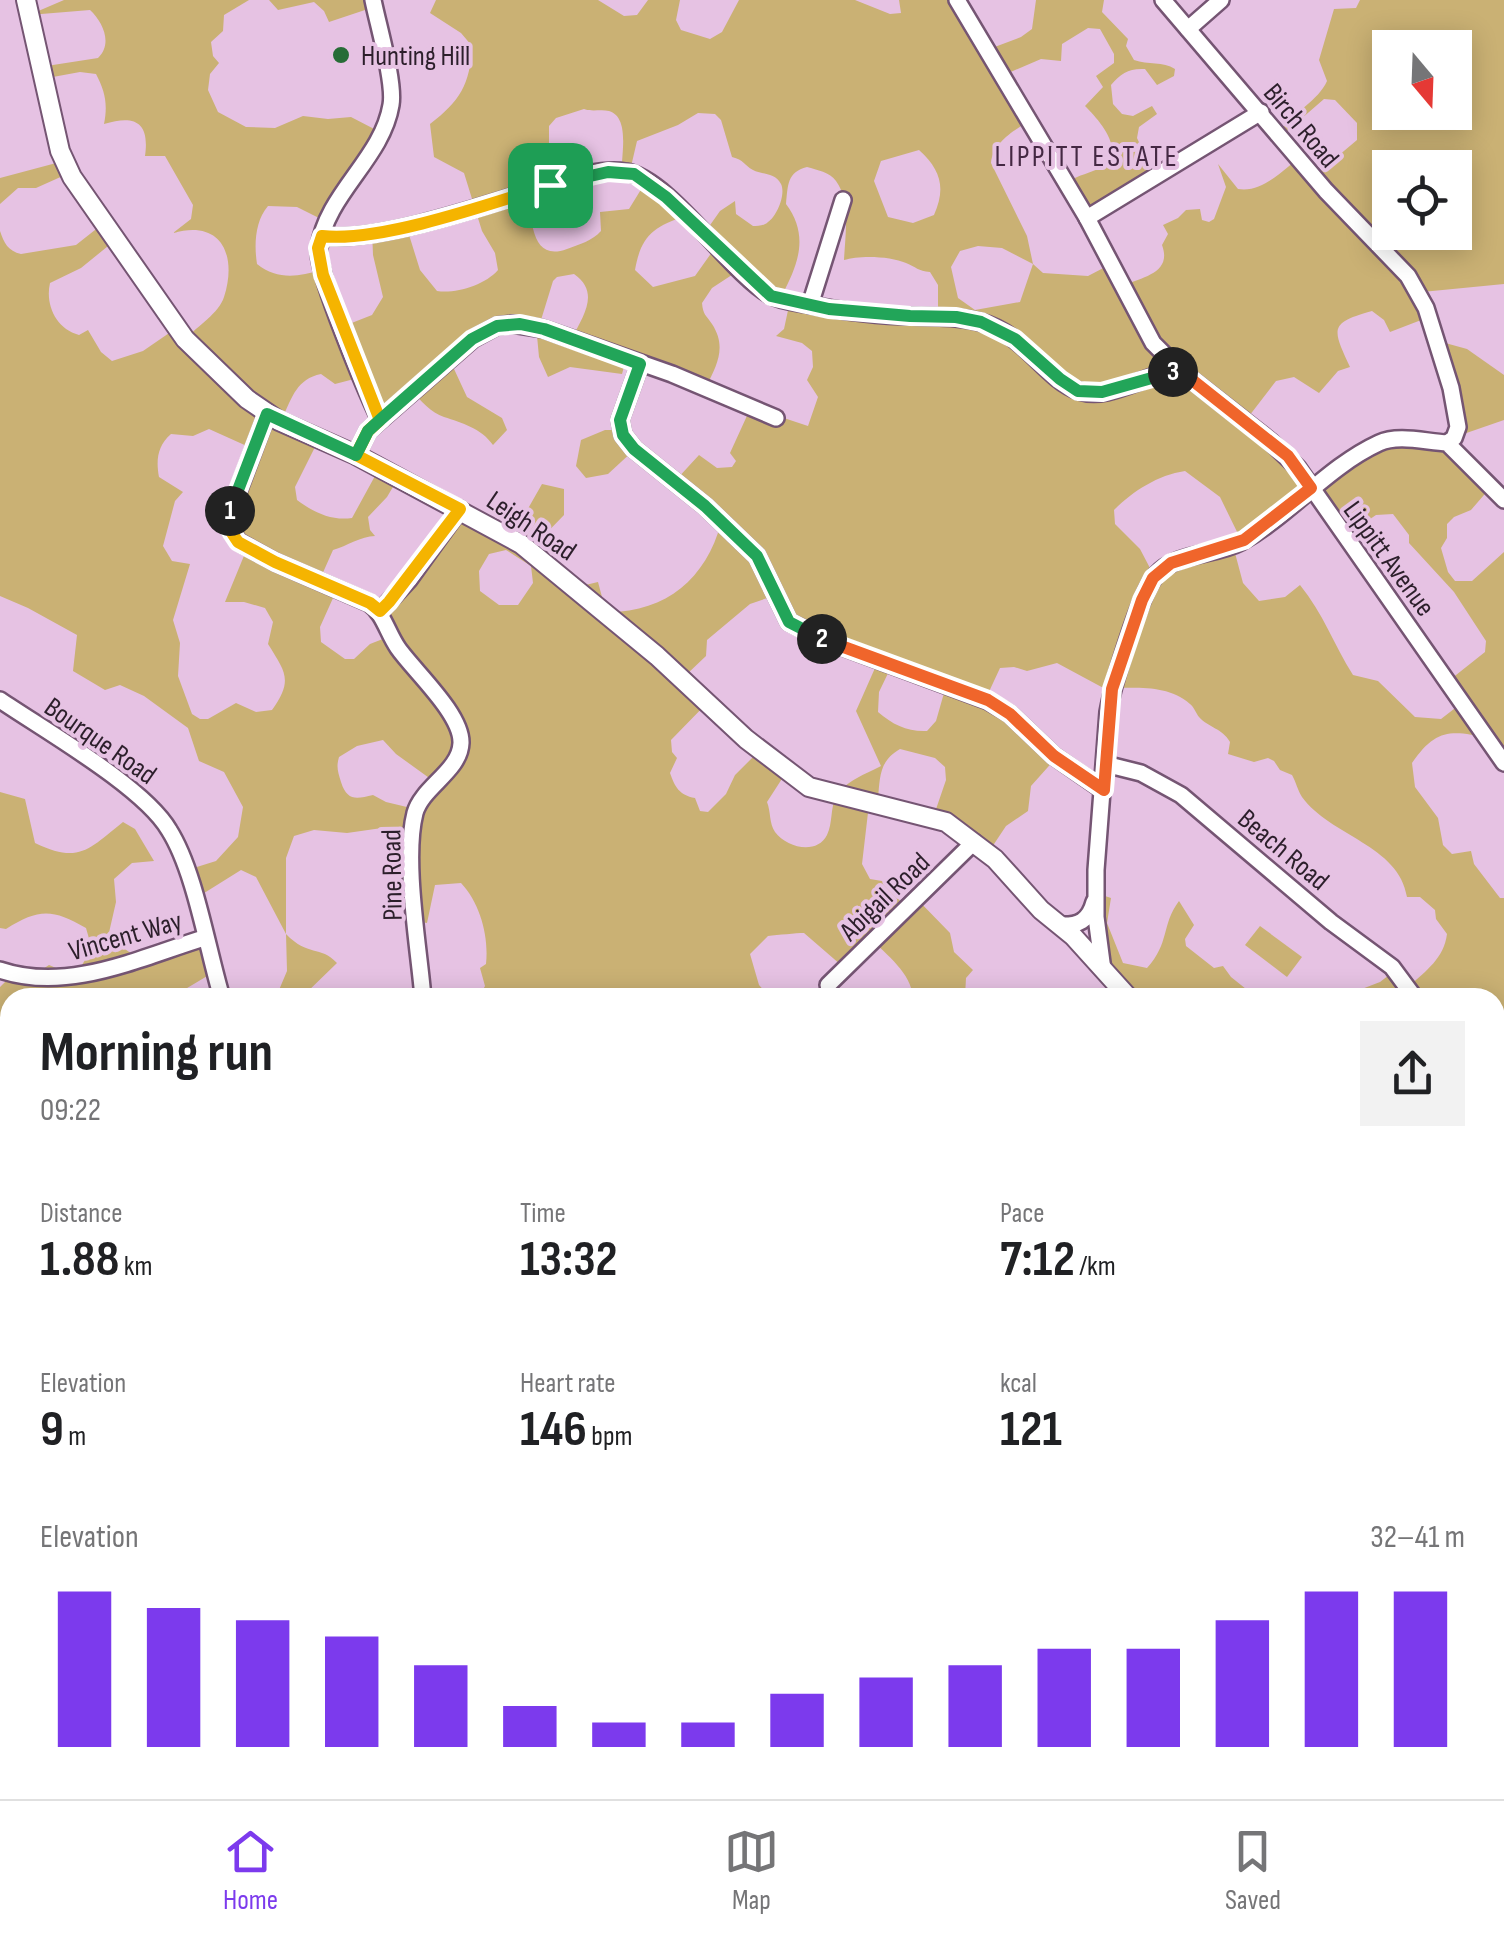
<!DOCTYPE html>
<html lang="en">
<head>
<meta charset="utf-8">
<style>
  :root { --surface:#fff; --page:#f2f2f2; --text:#202124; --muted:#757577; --line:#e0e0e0; --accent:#7c3aed }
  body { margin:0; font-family:"Sofia Sans Condensed",sans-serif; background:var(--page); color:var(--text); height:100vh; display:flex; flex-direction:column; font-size:38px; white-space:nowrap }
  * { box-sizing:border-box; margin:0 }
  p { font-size:32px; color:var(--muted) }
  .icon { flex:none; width:55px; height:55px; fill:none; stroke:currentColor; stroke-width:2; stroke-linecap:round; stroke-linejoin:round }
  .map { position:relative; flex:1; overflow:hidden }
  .sheet { position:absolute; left:0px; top:988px; width:1505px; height:812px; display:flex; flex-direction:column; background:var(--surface); border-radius:30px 30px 0 0; box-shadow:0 5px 25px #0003 }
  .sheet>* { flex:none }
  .needle { width:65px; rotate:161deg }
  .controls { position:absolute; left:1372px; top:30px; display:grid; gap:20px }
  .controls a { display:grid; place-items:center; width:100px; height:100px; border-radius:0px; background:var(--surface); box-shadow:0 5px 25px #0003; font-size:50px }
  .pin { position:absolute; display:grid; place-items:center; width:85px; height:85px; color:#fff; margin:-42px; border-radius:20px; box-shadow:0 5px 15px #0006 }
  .km { position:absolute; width:50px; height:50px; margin:-25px; border-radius:50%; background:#222; color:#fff; font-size:28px; line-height:50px; text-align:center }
  .round { display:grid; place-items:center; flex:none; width:105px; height:105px; border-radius:0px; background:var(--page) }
  .summary { display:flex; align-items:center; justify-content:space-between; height:170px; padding:0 40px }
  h1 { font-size:55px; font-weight:700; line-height:75px }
  .metrics { display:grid; grid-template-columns:repeat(3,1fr); gap:15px; height:170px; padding:10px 40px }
  .metrics div { display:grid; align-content:center }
  .metrics b { font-size:50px; font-weight:700 }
  .metrics small { font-size:28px; font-weight:400 }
  .metrics p { font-size:28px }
  .chart { height:280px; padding:20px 40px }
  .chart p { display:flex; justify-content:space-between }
  .chart svg { width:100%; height:180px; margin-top:10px; stroke:var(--accent); stroke-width:6 }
  .dock { display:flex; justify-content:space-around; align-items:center; height:140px; border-top:2px solid var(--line); background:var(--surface); font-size:28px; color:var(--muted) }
  .dock a { display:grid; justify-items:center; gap:5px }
  .dock .on { color:var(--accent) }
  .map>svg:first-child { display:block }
</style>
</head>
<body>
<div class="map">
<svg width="1504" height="1799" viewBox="0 0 1504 1799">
  <rect width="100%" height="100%" fill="#e6c2e3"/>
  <!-- green -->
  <g fill="#cab174" fill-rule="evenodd">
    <path d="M64,0h185l-25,15 -1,16 -12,11 2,14 6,7 -9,11 -2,16 10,22 28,15 29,1 28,-12 25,3 23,-2 27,14 -51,91 -30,-15 -29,-1c-13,15 -14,39 -11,58 20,16 41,13 64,6l23,56 28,-11 11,-18 -10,-42 -1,-25 33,-8 15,48 17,21c19,3 48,-6 61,-21l-3,-17 -13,-22 -18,-58 -30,-16 -4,-33c30,-23 40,-39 42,-78l-11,-13 -31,-20 6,-13h162l26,16 13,-1 11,-15h32l-4,20 5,10 29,9 12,-7 17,-32h116l35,14 11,-1 -2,-13h60l33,48 29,-11 11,-8 4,-29h68l-2,12 26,27 -2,7 8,14c14,5 29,1 41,9l-1,7 -17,9 -12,-16c-16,-1 -24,4 -34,16l2,19 9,10 11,2 19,-10 5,8 -18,13 -2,11 16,34 -66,41 -18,-32c10,-6 21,-8 31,-13 28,-16 0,-47 -15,-62l18,-19 -7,-11 18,-13v-9l-14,-25 -12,-1 -26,16 -1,17 -20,-2 -35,15 23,47c-16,10 -36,22 -38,42l36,73 6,28 10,9 45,3 23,-12 13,21c21,-8 48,-13 38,-40l6,-11 -5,-9 15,-7 8,-8 14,-1 2,11 7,2 5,-3 12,-32 -8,-23 20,25c26,4 45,-20 64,-33l17,16 38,-32v-17l-22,-23 -11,-1 -38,33 -4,-3c13,-18 36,-28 45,-48l-8,-21 15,-51 22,-1 4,-8h144v284l-82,8 7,25 -39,15 -6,-12 -12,-9c-43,12 -40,17 -22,56l-12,4 -19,22 -25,-16 -18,4 -30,39 65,66 53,-42 69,-3 57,47 -19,22 -17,7 -7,7v14l-6,10 7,24 7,9h17l32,-29v204l-15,-18c-38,-8 -53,-10 -77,25l3,24 23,31 5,27 9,9 19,-3 3,13 26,34h4v185l-9,2v-87l-154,-1 39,-15 13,-10 16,14c17,-15 35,-28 38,-52l-11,-15 -1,-9 -15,-13h-13c-8,-52 -77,-61 -105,-100 -4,-6 -6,-15 -10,-22l-12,-5 -6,-9 -6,-3 -14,4 -26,-8 2,-12c-8,-14 -21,-14 -31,-25 -3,-4 -5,-10 -9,-13 -22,-19 -51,-16 -78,-16l-3,3 -52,-28 -30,8 -13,-4 -14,1 -13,28 69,62 -25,28 -3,25 -22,15 -16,24 -56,-35 12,-35 -1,-13 -10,-9 -35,-9c-21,12 -20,28 -22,50l-9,5 -7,60 8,15 12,2 20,22 12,-7 36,37 4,19 19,18 -7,8 -1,19h-52c-2,-24 -26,-42 -43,-59l-29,27 -37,-32c-8,0 -26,2 -36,3l-18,18 9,31 11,12h-291l6,-11 -5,-18 6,-4c3,-28 -6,-61 -25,-81l-26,2 -8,38 -17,-3 3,-72 -24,-21 -42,6 -33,-3 -20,6 -8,22v76c22,23 34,11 51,29l-35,34h-36l13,-7 8,-19 -1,-37 -30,-57 -15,-7 -48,30 -9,-29 32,-10 22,-24 5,-30 -19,-35 -25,-11 -11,-33 -44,-32 -24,-11 -15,5 -32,-19 4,-36 -49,-27 -28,-12v-365c4,12 8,20 21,23l55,-9 24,-19 13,16 -32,26 -31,15c-5,22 6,46 29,52l9,-5 13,22 11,9 31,-10 32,-22 11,9c12,-12 33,-25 38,-41 13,-40 -1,-78 -51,-64l18,-14 2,-14 -28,-49h-20c5,-35 -11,-41 -41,-32 4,-20 1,-33 -8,-50l-16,-2 -38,7 -2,-12 58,-9c15,-14 5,-36 -8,-48l-61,5zM1390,48h65v64h-65zM584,109c8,3 17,0 25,2 20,6 13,40 13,54l8,6 7,-30 41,-16 20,-12 17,1 6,6 11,37c12,3 12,8 21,13 9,5 22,2 28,14 5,10 -4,32 -13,38 -4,4 -10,4 -15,4l-17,-12 -1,-13 -15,10 -12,17 9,17 -22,31 -42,11 -18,-17c6,-34 18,-43 50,-54l-40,-33 -16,26 -29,3 1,19c-9,10 -21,13 -34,18 -38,14 -34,-33 -41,-58l31,-12 -8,-26v-27l7,-8zM919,150c22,20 27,38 15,65l-21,8 -25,-6 -14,-36 7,-20zM807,167c10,3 23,5 29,14 15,20 9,56 8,79 15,-5 47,-4 62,3 10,4 12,8 24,9l8,13v30l-148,-14 -6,28 -8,7 26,7 10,8 1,16 -6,13 11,17 -10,29 -57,-19 -21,46 6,8 -4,6 -15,1 -18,-13 -23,25 45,43c-15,56 -56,90 -115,89l-8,-30 -21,5 -43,-41 30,-31v-26l-22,-5 -29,51 -57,-26 -74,97 11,29 -23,9 -16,15h-9l-24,-17 -1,-15 18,-40 -17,-10 12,-27c14,-4 28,-14 42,-14l-5,-6 -2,-13 19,-20 13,-22 -19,-10 -29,53c-21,3 -39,-6 -55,-18l-2,-13 25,-50 -37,-20c9,-20 14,-38 38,-43l14,10 23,-6 13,42 40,-29c10,9 20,22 33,26 18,6 37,11 49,28l14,-15 -5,-12 -35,-21 -19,-41 43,-31h45l3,32 9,20 22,-10 52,7 4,-15 80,28c11,-22 21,-40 6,-63 -6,-9 -9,-9 -10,-21l10,-15 29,-19 41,26c17,-32 27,-60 4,-91 2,-19 1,-32 21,-37zM1390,168h65v64h-65zM978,246l24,2 31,16 -13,38 -45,8 -17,-12 -7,-31 9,-16zM574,274c26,18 10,41 -2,64l-35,-14 4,-4 12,-39 4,-4zM209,429l40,18 -20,70 19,29 -23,56h19l21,6 8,14 -5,22c18,29 25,36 4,66l-16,2 -20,-9 -28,16h-8l-8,-5 -14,-38 2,-33 -7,-23 17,-56 -18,-3 -9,-15 12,-45 8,-9 -24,-15c-3,-16 -2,-31 12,-43l22,2zM1185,471l35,26 22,45 70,-53 33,47 31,-21 17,-1 16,21v8l45,49 32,49 -1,11 -34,27 12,23 -22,17 -26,-2 -37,-36 -25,-6c-19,-30 -30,-62 -53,-90l-15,12 -26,4 -16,-18 -8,-30 -5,-5 -79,22 -11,-21 -25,-25 -1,-14c19,-19 44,-35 71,-39zM506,550l25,16 2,17 -15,22h-19l-19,-14 -1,-20 10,-17zM776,595l17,27 86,37 -23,52 25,55c-15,8 -36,15 -45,31 -6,11 -3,26 -9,38 -10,20 -40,13 -52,-3 -6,-9 -4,-20 -8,-30l20,-31 -27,-21 -25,25 -9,19 -18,18 -8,-1 -5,-13c-16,-3 -20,-11 -25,-25l7,-15 -5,-6 -1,-12 39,-40 -24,-25 20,-19 1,-16 43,-36zM892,665l54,21 -10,35 -9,10c-19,1 -34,-6 -49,-19l1,-20zM383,740l13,14 36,26 -21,28 -25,-6 -13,-7c-17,4 -26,6 -32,-13 -3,-10 -5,-15 -2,-25l18,-11z"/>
    <path d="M269,0h104l1,7 -45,15 -5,-11 -10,-9 -36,8z"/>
    <path d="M60,162l5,13 -29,13h-18l-18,16v-26z"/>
    <path d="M1438,341l29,8 37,26v45l-52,18z"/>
    <path d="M605,430h17l12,20 -26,24 -22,4 -10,-12 5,-26z"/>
    <path d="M0,792l25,7 10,44c44,21 53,7 88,-21l12,7 19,32 -22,2 -18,16 2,23 -8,35 31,22 42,-12 20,3 13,22 -42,25 -162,1v209l-10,-5v-215l12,-12 17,3 20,-13 26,11 17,-27 -6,-21c-33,-19 -47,-20 -80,1l-6,-1z"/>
    <path d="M1102,895l9,3 -4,25 16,40 24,5c23,-25 14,-43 32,-67l15,24 -9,14 1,7 28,22 9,-2 8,11 25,20h-133l-15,-28z"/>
    <path d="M1260,926l42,31 -15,20 -42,-32z"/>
    <path d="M6,1459h4v331h1172l2,9h-1184v-335z"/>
    <path d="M1504,1552v247h-286l15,-9h262v-236z"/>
  </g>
  <!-- water -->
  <path fill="#6b86d5" d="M1504,1264v222l-9,2v-218z"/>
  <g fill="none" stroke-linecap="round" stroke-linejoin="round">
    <!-- minor casing -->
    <g stroke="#755573" stroke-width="20">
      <g id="minor">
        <path d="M373,0c5,25 22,83 18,105 -9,54 -65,89 -72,143 -4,23 48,145 61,172"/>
        <path d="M957,0l130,218 66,125 29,29 88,69 28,27 206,295"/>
        <path d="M1163,0l163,191 82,85 18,32 25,80 7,39 -4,11 -7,5"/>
        <path d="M1188,29l33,-29"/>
        <path d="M1087,218l174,-106"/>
        <path d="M322,236c53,7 161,-30 215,-47 26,-8 62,-22 89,-17 44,7 104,101 144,123 10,6 25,7 36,9 35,7 71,12 106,12 23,1 46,0 68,6 46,12 64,57 99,69 33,11 69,-21 103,-19"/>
        <path d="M810,305l33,-105"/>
        <path d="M640,364l-20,56 3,15 11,14 71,57 52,50 32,66 43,21 156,58 22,13 44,42 49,34"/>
        <path d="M267,414l-41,110 13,18 36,20 94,41c15,11 18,29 29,45 16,23 64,66 63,95 -1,28 -39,44 -46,70 -12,47 4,135 8,185"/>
        <path d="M356,455l12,-24 105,-92 24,-13 15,-2 32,5 128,45 104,44"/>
        <path d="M380,611l29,-31 51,-71"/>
        <path d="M0,700c44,30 144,87 169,130 26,41 38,118 53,168"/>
        <path d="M1105,764l36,9 40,22 150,127 61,45 23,31"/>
        <path d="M1060,925c18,1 29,-4 34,-23"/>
        <path d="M0,970c68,23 139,-12 204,-32"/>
        <path d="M1103,970l-7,-53v-47l12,-158c5,-27 31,-117 48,-137 20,-23 59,-19 85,-33 49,-27 86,-75 138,-99 19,-9 47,-1 68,0l57,57"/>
        <path d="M828,985l146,-143"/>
        <path d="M1495,1162l9,-6"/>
      </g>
    </g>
    <!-- tertiary casing -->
    <g stroke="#755573" stroke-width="22">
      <g id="tertiary">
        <path d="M26,0l34,151 12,26 113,162 62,60 32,22 77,34 165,89 136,112 89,83 63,48 137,35 49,37 46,51 32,26 56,62"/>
        <path d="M0,1310l10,7"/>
        <path d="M1183,1790l2,9"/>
      </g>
    </g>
    <!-- minor -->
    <use href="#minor" stroke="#fff" stroke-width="15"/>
    <!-- tertiary -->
    <use href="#tertiary" stroke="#fff" stroke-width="18"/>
  </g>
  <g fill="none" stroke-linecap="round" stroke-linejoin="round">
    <!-- split-1 casing -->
    <g stroke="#fff" stroke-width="20">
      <path id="split-1" d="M230,511l-4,13 12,18 37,20 95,41 10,8 9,-9 71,-93 -104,-54 12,-24 12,-11 -57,-145 -5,-27 4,-12c57,7 171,-33 228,-51"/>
    </g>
    <!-- split-2 casing -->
    <g stroke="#fff" stroke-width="20">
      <path id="split-2" d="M230,511l37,-97 89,41 12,-24 12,-11 92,-81 25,-13 23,-2 24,5 96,35 -20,56 3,15 11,14 71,57 52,50 32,66 33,17"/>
    </g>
    <!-- split-3 casing -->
    <g stroke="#fff" stroke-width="20">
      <path id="split-3" d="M822,639l166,61 22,14 44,42 50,34 8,-101 30,-89 11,-22 18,-15 73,-23 67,-52 -23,-32 -106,-84h-9"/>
    </g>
    <!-- split-4 casing -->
    <g stroke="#fff" stroke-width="20">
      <path id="split-4" d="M550,185l58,-13 26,2 32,23 105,99 58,13 81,7 46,1 25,5 34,17 45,40 18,12 24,1 71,-20"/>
    </g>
    <!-- split-1 -->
    <use href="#split-1" stroke="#f5b400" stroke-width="12"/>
    <!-- split-2 -->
    <use href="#split-2" stroke="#22a559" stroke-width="12"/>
    <!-- split-3 -->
    <use href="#split-3" stroke="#f0652b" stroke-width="12"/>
    <!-- split-4 -->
    <use href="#split-4" stroke="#22a559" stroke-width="12"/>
  </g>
  <!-- markers -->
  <circle fill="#276c37" stroke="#e6c2e3" stroke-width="4" cx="341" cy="55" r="10"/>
  <g text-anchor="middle" stroke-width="8" stroke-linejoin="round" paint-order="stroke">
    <!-- poi labels -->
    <g font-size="28" fill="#2c1f2b" stroke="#e6c2e3" text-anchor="start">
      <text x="361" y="65">Hunting Hill</text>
    </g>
    <!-- street labels -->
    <g font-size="28" fill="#2c1f2b" stroke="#e6c2e3">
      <text transform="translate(1302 125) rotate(50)" y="10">Birch Road</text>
      <text transform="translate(532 525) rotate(34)" y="10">Leigh Road</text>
      <text transform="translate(1390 558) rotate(54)" y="10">Lippitt Avenue</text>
      <text transform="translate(101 740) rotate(35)" y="10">Bourque Road</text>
      <text transform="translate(1284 849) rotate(40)" y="10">Beach Road</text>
      <text transform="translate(391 875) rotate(-91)" y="10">Pine Road</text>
      <text transform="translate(884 896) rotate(-44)" y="10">Abigail Road</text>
      <text transform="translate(125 935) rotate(-16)" y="10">Vincent Way</text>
    </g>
    <!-- neighbourhood labels -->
    <g font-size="30" letter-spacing="2.5" fill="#442843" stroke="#e6c2e3">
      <text x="1087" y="166">LIPPITT ESTATE</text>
    </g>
  </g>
</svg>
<div class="controls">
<a><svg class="needle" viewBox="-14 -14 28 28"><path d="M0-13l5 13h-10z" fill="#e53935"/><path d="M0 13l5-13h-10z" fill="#757577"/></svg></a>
<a><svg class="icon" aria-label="locate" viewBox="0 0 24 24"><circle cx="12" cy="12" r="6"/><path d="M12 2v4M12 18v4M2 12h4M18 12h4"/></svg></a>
</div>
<div class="pin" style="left:550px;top:185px;background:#1e9e55"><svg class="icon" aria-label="arrive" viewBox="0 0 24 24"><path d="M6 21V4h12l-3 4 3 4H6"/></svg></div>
<b class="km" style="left:230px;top:511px">1</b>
<b class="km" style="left:822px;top:639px">2</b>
<b class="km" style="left:1173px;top:372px">3</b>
<section class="sheet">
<div class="summary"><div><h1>Morning run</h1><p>09:22</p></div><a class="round"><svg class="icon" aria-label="share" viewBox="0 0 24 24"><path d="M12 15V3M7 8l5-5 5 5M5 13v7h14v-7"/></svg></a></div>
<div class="metrics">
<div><p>Distance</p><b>1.88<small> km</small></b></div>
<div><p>Time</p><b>13:32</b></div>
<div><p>Pace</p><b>7:12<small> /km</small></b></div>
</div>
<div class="metrics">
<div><p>Elevation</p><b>9<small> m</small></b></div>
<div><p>Heart rate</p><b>146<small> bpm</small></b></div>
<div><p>kcal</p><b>121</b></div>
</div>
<div class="chart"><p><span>Elevation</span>32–41 m</p>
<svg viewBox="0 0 160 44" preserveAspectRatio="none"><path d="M5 44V6M15 44V10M25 44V13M35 44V17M45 44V24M55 44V34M65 44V38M75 44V38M85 44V31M95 44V27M105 44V24M115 44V20M125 44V20M135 44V13M145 44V6M155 44V6"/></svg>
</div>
</section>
</div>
<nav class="dock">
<a class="on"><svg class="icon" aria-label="home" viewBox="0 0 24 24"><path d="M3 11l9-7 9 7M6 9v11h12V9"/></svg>Home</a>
<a><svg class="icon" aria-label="map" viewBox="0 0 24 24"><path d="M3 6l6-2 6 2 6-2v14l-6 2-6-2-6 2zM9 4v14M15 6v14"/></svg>Map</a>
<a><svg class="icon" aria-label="saved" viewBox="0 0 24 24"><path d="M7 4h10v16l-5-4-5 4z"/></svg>Saved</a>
</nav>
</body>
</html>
